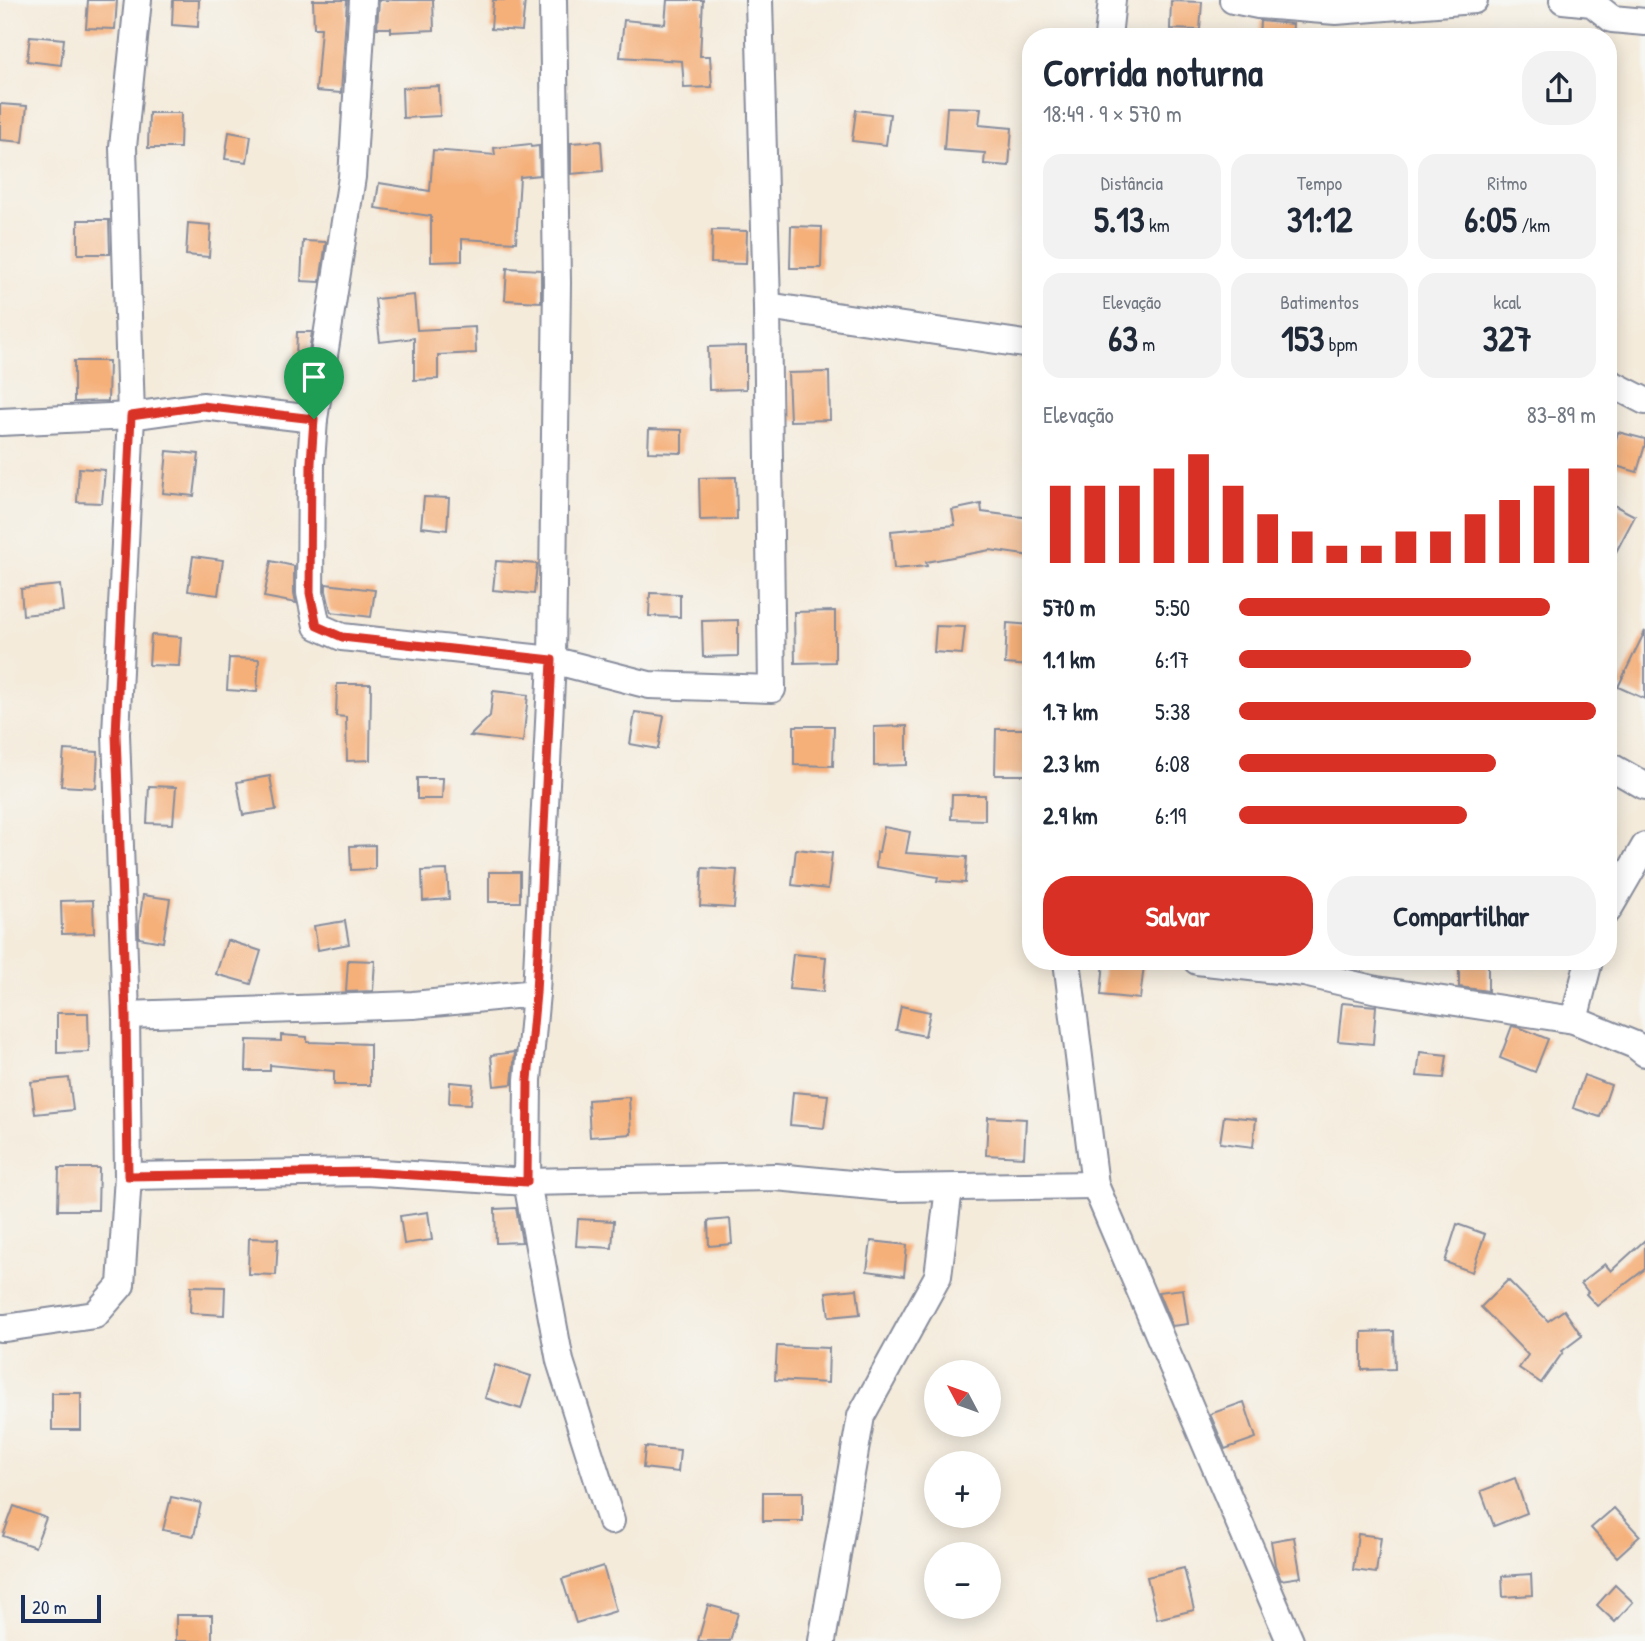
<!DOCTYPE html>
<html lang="pt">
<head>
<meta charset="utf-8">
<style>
  :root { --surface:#fff; --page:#f2f2f3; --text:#1f2937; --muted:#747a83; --accent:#d93025 }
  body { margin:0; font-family:"Patrick Hand",sans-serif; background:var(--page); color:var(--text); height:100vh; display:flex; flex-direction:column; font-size:26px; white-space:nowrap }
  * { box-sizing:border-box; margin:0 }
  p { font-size:23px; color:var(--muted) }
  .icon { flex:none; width:38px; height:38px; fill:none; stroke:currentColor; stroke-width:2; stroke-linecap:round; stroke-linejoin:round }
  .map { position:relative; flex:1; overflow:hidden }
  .drawer { position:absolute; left:1022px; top:28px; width:595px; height:942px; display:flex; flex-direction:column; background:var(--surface); border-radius:28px; box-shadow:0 4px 18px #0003 }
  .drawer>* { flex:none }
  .needle { width:46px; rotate:311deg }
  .buttons { position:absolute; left:924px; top:1360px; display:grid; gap:14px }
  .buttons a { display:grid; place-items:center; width:77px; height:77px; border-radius:50%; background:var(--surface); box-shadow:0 4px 18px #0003; font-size:35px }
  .scale { position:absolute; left:21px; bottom:18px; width:80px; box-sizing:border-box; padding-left:7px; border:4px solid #1b2f5e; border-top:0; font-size:19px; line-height:24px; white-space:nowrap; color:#1b2f5e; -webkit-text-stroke:5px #f6f6f2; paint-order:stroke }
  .pin { position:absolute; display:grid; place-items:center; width:60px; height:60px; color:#fff; margin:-72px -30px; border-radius:50% 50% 50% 0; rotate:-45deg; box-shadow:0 0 7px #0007 }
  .pin .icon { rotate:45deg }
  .round { display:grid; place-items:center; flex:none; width:74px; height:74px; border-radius:28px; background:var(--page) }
  .summary { display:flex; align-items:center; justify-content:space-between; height:119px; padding:0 21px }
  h1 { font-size:38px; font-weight:800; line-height:52px }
  .figures { display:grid; grid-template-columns:repeat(3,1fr); gap:10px; height:119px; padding:7px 21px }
  .figures div { display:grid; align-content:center; border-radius:18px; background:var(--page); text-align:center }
  .figures b { font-size:35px; font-weight:800 }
  .figures small { font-size:19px; font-weight:400 }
  .figures p { font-size:19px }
  .chart { height:196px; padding:14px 21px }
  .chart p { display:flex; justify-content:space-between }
  .chart svg { width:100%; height:126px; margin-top:7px; stroke:var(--accent); stroke-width:6 }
  .action { display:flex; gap:14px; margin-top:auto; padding:14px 21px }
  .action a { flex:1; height:80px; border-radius:28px; background:var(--accent); color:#fff; font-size:28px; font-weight:800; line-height:80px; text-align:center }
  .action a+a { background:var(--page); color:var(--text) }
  ul { padding:0 21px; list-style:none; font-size:23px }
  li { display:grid; grid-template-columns:112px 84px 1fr; align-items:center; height:52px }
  li i { height:18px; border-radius:9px; background:var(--accent) }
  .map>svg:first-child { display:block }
</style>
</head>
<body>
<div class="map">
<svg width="1645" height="1641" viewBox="0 0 1645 1641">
  <rect width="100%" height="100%" fill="#f6f6f2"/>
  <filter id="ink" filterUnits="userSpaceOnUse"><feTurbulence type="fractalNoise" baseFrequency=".0143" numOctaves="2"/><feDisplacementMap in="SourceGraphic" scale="14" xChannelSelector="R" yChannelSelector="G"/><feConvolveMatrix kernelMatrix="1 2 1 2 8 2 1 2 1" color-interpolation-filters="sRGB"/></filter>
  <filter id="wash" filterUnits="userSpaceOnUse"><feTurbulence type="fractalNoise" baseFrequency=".00686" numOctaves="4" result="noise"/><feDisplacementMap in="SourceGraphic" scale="28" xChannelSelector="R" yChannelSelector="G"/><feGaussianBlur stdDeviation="1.57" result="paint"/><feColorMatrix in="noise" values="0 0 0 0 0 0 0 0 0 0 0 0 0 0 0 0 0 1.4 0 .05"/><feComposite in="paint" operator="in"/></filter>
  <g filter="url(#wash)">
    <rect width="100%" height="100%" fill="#f4ebdb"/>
    <g id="blocks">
      <!-- building -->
      <g fill="#f5b07a">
        <path d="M88,0h29l-2,29 -29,-1z"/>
        <path d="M173,0h26l-1,27 -26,-2z"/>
        <path d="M313,0h34l-6,93 -25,-2 5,-63h-7z"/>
        <path d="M379,0h54l1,30 -43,2v-4h-14z"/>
        <path d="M493,0h32l-3,31 -31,-2z"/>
        <path d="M667,0h36l-3,56h10l2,31 -28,1 -2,-27 -62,-4 4,-37 41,4z"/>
        <path d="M1171,1l31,1 -2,28 -30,-1z"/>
        <path d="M1260,21l33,3 -1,13h-33z"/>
        <path d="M30,36l34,3 -3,26 -34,-4z"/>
        <path d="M439,86l1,30 -37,2 -1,-30z"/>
        <path d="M0,104l27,2 -4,36 -23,-2z"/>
        <path d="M947,107l34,1 -2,17 33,3 -3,38 -25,-2 1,-11 -41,-3z"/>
        <path d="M856,110l34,4 -4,31 -34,-4z"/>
        <path d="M149,113h32l-1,35h-32z"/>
        <path d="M229,132l22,4 -4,26 -22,-3z"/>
        <path d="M601,141l2,30 -32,3v-31z"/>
        <path d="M530,144l1,3 8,-1 1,29 -20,2 -4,65 -54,-3v22l-31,1v-46l-56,-8 4,-25 51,8 3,-41 62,5 -1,-7z"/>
        <path d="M78,220h31l1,34h-32z"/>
        <path d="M188,223l23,2 -2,32 -23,-2z"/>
        <path d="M791,226l31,1 -1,41h-31z"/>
        <path d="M712,230l35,1 -1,33 -35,-1z"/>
        <path d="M303,241l23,1 -6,40 -19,-1z"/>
        <path d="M507,268l34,2v32l-36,-2z"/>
        <path d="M414,295l3,35 58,-3 1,26 -38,2v24l-24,1v-42l-34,4 -5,-43z"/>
        <path d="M297,332h15l-4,26h-12z"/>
        <path d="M746,346v43l-37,1 -1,-43z"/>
        <path d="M74,361h35l-1,40 -34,1z"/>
        <path d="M829,372l1,48 -40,1 -2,-48z"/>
        <path d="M649,429l33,1v23l-34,-1z"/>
        <path d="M1618,432l27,7v6l-8,27 -28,-8z"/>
        <path d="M167,451l32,3 -5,42 -31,-3z"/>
        <path d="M79,468l26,2 -3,33 -25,-1z"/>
        <path d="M736,477l1,42 -37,1 -1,-42z"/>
        <path d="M424,497l25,1 -2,32 -26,-3z"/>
        <path d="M1608,502l27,14 -27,51z"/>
        <path d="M981,504l1,8 49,6v38l-41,-6 -64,12 1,4 -33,3 -3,-38 64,-6 -3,-15z"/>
        <path d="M193,556l30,4 -5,35 -30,-4z"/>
        <path d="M271,561l23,5v27l2,10 -32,-6z"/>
        <path d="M496,561l41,3 -3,30 -41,-4z"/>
        <path d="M326,584l49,6 -4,27 -40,-5 -5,-21z"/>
        <path d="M60,585l3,26 -40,4 -2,-26z"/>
        <path d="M650,593l30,1v23l-31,-1z"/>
        <path d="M835,611v51l-40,1 -1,-51z"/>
        <path d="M738,620v36l-35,1 -1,-36z"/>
        <path d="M1007,623l24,2v41l-26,-2z"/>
        <path d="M936,626l29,1 -3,27 -28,-2z"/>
        <path d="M1645,631v68l-27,-12z"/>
        <path d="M151,635l30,2 -2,29 -30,-1z"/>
        <path d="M229,658l30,1 -2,33 -30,-2z"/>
        <path d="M337,684h34l-1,76 -23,1 -1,-44 -10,-1z"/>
        <path d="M493,691l35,4 -5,47 -53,-6 20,-20z"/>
        <path d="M635,712l29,4 -6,33 -28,-5z"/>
        <path d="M794,726h40l-1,40 -39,-1z"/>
        <path d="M907,726v39l-33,1v-39z"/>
        <path d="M996,729h35l-1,46h-35z"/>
        <path d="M64,750l34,2 -2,36 -35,-2z"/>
        <path d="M270,776l6,34 -33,5 -6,-33z"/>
        <path d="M417,778h26l-1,21h-25z"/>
        <path d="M149,786l27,1 -3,37 -26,-1z"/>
        <path d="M952,795h33v25l-34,-1z"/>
        <path d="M884,827l26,5 -4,21 61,4 -2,26 -28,-2 1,-4 -62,-10 1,-15h2z"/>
        <path d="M375,845v24l-24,1 -1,-24z"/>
        <path d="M796,849l36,4 -4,36 -36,-4z"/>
        <path d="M702,868l35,2 -3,38 -34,-2z"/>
        <path d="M447,870l2,29 -26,2 -1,-30z"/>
        <rect x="489" y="872" width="31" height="30"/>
        <path d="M143,895l27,4 -7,43 -24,-4v-14z"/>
        <path d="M93,900l1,33 -32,1 -1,-33z"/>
        <path d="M345,921l4,23 -31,6 -4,-24z"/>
        <path d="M227,940l34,11 -10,33 -35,-10z"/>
        <path d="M793,954l33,3 -3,35 -34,-3z"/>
        <path d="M348,960l27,1 -2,30 -27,1z"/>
        <path d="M1104,961l40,4 -4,34 -39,-4z"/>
        <path d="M1459,962h29v29l-29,-4z"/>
        <path d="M1342,1003l34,3 -3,38 -35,-3z"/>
        <path d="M901,1006l29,6 -5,24 -29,-6z"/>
        <path d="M57,1013h31l1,39 -32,1z"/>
        <path d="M1512,1026l9,2 27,11 -13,33 -35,-14z"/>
        <path d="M281,1035l26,2v5l63,2v41h-36v-14l-64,-6v6h-24l1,-31 34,1z"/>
        <path d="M515,1052l-3,32 -18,2 -3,-31z"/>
        <path d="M1420,1052l27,3 -3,23 -27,-2z"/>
        <path d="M1584,1075l27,10 -11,32 -27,-9z"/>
        <path d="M69,1078l4,32 -38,4 -4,-32z"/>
        <path d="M450,1082l23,2 -2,20 -22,-1z"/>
        <path d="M793,1092l35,3 -4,33 -34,-3z"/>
        <path d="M629,1097l2,37 -41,3 -2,-37z"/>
        <path d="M1224,1116l32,3 -3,28 -33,-4z"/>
        <path d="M988,1117l38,2 -2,38 -38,-2z"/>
        <path d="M59,1168h40l-1,42h-40z"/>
        <path d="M516,1208l6,34 -26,1 -1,-34z"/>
        <path d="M428,1212l4,28 -28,4 -4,-28z"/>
        <path d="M578,1219l36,2 -2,27 -36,-2z"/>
        <path d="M730,1219l2,25 -23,2 -1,-25z"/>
        <path d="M1457,1224l28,10 -13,38 -27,-10z"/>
        <path d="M249,1238l29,1 -2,36 -28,-1z"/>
        <path d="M1645,1240v29l-48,37 -11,-12 2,-2 -7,-9 24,-19 6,7z"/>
        <path d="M871,1241l36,4 -3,31 -37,-5z"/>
        <path d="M1508,1280l40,41 16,-11 18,26 -20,15 1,1 -22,31 -22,-15 9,-13 -47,-48z"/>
        <path d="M191,1286l34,1 -1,28 -34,-2z"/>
        <path d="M857,1289l3,25 -31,3 -3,-25z"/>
        <path d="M1183,1289l5,35 -16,2 -14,-34z"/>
        <path d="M1394,1331l1,38 -33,1v-38z"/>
        <path d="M777,1346l52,2 -1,35 -53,-3z"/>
        <path d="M495,1365l36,11 -10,33 -36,-11z"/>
        <rect x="52" y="1393" width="29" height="37"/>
        <path d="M1244,1402l12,36 -31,11 -15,-35z"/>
        <path d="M645,1447l35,3 -2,22 -35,-4z"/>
        <path d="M1515,1478l12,35 -33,13 -13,-35z"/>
        <rect x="763" y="1492" width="40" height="29"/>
        <path d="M171,1497l30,6 -7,33 -31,-6z"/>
        <path d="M14,1506l32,12 -11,29 -32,-11z"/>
        <path d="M1614,1508l26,28 -23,21 -26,-29z"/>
        <path d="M1358,1534l23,3 -5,36 -23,-3z"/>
        <path d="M1294,1537l7,40 -20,3 -6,-15 -4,-24z"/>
        <path d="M603,1566l13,45 -40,12 -14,-44z"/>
        <path d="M1184,1568l10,42 -37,9 -10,-42z"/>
        <path d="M1531,1574l1,21 -29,2 -1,-21z"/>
        <path d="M1615,1585l18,17 -18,20 -18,-17z"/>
        <path d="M708,1605l30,8 -8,28h-32z"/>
        <rect x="176" y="1615" width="36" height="26"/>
      </g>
    </g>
  </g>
  <g filter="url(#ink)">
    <use href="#blocks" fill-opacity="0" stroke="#888d9c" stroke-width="2"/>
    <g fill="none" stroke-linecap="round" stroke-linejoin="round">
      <!-- street casing -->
      <g stroke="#888d9c" stroke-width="30">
        <g id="street">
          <path d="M363,0l-11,177 -38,242 -3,44 -1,130 7,33 25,11 210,23 97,25 123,4 -5,-383 -8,-306"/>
          <path d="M553,0l4,283 -5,377 -16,333 -8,87 -1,102 33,179 51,160"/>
          <path d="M1233,0l25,5 78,6 138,-11"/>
          <path d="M1563,0l29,3 20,16 33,3"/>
          <path d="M1108,37l4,-37"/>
          <path d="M767,306l264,39"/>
          <path d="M1608,382l37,19"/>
          <path d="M0,422l131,-6 71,-10 112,13"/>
          <path d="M1608,767l7,2 30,17"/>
          <path d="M1608,910l37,-64"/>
          <path d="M1067,961l28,224 195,456"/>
          <path d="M1197,961l107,12 73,17 197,30 61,25 10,8"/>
          <path d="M126,1015l287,-10 123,-12"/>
          <path d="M1574,1020l15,-59"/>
          <path d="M128,1176l237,-4 162,10 249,-5 118,11 201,-3"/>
          <path d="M0,1328h5l90,-13 26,-30 7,-109 -2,-161 -10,-281 15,-318 -8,-269 15,-147"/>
          <path d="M822,1641l39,-225 77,-140 11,-88"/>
        </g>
      </g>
      <!-- street -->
      <use href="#street" stroke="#fff" stroke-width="26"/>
    </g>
  </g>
  <g fill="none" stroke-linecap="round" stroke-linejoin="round" filter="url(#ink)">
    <!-- route casing -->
    <g stroke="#fff" stroke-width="14">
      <path id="route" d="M202,406l112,13 -3,44 -1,130 7,33 25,11 210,23 -16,333 -8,87 -1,102 -162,-10 -237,4 -2,-161 -10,-281 15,-318z"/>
    </g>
    <!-- route -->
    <use href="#route" stroke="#d93025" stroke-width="9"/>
  </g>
</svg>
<div class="buttons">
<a><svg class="needle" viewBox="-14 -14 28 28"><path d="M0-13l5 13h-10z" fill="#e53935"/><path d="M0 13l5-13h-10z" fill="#747a83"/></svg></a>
<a>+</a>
<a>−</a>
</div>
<div class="scale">20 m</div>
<div class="pin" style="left:314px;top:419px;background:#1e9e55"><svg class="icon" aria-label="arrive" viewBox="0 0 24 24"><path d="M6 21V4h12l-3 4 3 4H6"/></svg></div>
<section class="drawer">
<div class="summary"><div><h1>Corrida noturna</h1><p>18:49 · 9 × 570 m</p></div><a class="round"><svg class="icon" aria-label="share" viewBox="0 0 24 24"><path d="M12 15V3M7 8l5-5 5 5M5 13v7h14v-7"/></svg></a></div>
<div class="figures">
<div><p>Distância</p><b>5.13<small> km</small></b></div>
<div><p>Tempo</p><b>31:12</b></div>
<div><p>Ritmo</p><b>6:05<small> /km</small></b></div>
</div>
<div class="figures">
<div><p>Elevação</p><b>63<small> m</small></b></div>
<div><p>Batimentos</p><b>153<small> bpm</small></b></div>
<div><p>kcal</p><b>327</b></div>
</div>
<div class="chart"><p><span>Elevação</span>83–89 m</p>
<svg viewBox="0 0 160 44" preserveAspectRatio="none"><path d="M5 44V17M15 44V17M25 44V17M35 44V11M45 44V6M55 44V17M65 44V27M75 44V33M85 44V38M95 44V38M105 44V33M115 44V33M125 44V27M135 44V22M145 44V17M155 44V11"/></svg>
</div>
<ul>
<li><b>570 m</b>5:50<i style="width:87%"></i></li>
<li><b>1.1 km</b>6:17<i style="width:65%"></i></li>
<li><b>1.7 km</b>5:38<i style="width:100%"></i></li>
<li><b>2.3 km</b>6:08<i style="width:72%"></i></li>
<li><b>2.9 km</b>6:19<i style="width:64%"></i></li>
</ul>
<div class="action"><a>Salvar</a><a>Compartilhar</a></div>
</section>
</div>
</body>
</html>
